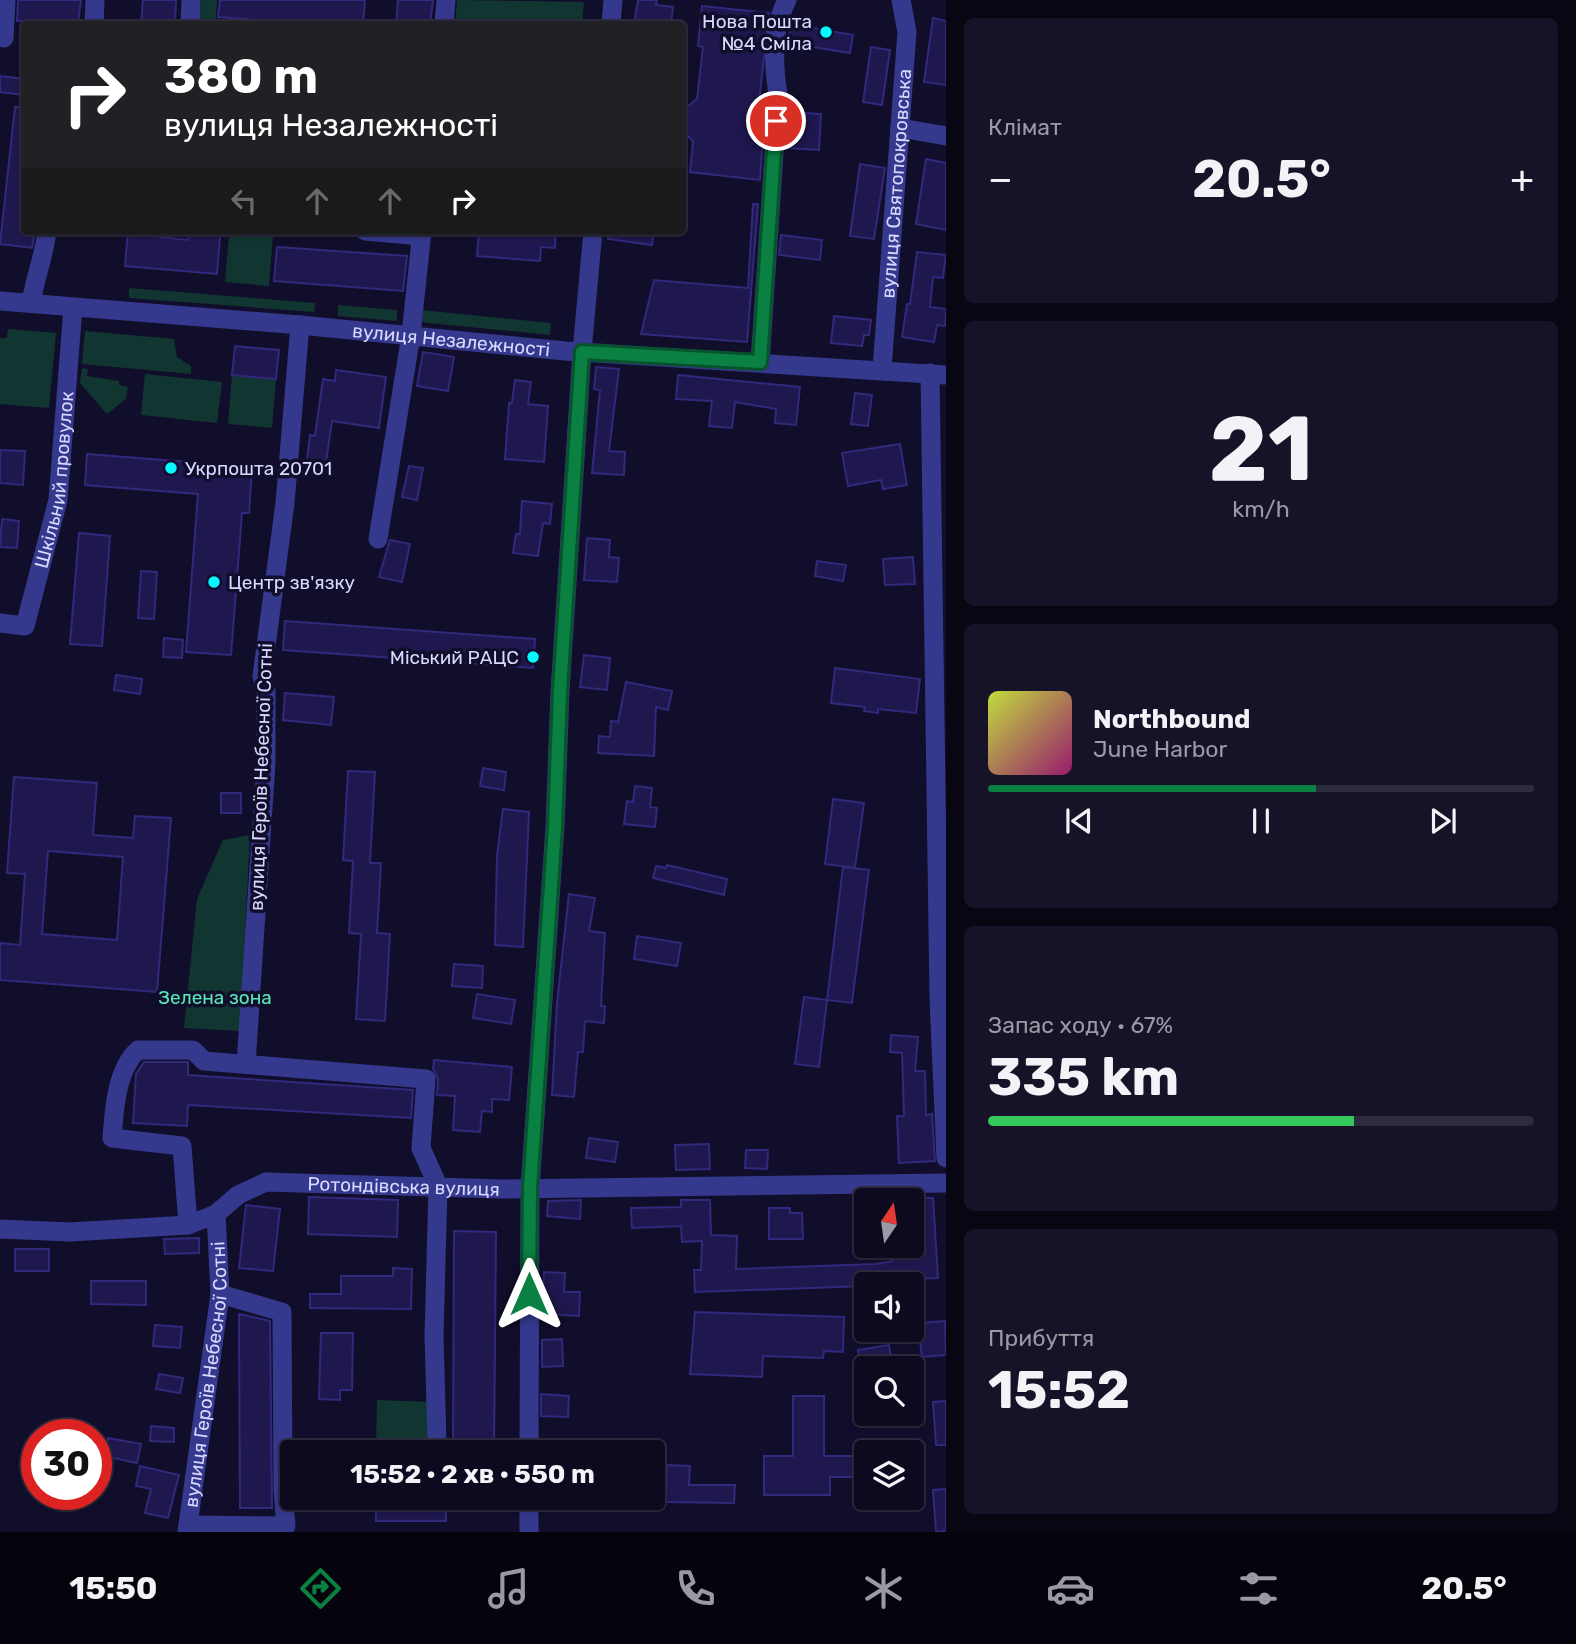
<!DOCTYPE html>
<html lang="uk">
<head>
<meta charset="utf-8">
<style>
  body { margin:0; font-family:Rubik,sans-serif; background:#161329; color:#f1f3f6; height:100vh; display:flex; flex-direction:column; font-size:26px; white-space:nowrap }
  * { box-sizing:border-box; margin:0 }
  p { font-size:23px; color:#9a9aa5 }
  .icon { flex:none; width:38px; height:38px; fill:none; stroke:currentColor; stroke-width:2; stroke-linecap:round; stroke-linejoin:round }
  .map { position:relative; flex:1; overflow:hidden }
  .side { display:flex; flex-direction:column; gap:18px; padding:18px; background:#070612; width:630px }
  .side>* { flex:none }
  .top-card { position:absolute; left:21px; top:21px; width:665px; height:214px; border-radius:7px; box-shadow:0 2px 5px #0004,0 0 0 2px #2d2b3e; background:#202124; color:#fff; overflow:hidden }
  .needle { width:46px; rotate:13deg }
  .buttons { position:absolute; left:854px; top:1188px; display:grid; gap:14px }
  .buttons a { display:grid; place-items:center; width:70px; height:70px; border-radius:7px; background:#0d0a20; box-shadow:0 2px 5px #0004,0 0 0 2px #2d2b3e; font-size:35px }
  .speed { position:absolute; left:21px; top:1419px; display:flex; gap:14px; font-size:35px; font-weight:700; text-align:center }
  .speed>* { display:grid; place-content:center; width:91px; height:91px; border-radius:50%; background:#0d0a20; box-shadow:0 2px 5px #0004,0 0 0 2px #2d2b3e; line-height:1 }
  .speed .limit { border:10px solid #d22; background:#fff; color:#111 }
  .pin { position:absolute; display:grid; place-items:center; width:60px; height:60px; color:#fff; margin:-30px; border:4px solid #fff; border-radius:50%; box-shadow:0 2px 7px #0007 }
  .me { position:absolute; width:77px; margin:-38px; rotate:0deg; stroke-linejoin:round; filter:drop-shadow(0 0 5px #0008) }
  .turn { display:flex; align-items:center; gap:24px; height:147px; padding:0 28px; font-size:32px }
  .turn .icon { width:91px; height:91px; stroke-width:2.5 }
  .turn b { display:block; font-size:49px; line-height:60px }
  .lanes { display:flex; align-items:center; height:66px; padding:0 28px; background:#0003; justify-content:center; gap:35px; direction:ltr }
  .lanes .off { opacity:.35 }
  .big { font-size:52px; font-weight:700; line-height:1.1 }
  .side .tile { flex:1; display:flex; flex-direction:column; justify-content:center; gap:10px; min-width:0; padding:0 24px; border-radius:10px; background:#161329 }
  .side .dial { align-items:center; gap:0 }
  .dial b { font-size:91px; line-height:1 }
  .song { display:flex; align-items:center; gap:21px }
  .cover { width:84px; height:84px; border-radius:10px; background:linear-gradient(135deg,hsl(70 70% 55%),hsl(320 70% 35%)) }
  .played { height:7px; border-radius:4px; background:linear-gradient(90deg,#0b8043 60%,#2d2b3e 60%) }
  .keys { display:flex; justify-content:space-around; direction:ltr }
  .heat { display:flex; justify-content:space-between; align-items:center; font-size:38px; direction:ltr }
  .charge { height:10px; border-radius:5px; background:linear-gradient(90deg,#34c759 67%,#2d2b3e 0) }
  .trip { position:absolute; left:280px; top:1440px; width:385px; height:70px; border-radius:7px; background:#0d0a20; box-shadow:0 2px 5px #0004,0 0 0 2px #2d2b3e; font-weight:700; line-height:70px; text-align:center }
  .dock { display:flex; height:112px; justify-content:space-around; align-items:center; background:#05040d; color:#9a9aa5 }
  .dock .icon { width:49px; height:49px }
  .dock .selected { color:#0b8043 }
  .dock b { font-size:32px; color:#f1f3f6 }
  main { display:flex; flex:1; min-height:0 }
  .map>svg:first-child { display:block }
</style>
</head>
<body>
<main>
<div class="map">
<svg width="946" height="1532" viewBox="0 0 946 1532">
  <rect width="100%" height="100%" fill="#110e2b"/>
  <g fill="#113631">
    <path d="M201,0H217L216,20L231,22V24H199Z"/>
    <path d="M457,0L584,2L582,24H455Z"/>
    <path d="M234,231L273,234L269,286L225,282L229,235Z"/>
    <path d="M129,288L315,303L314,312L129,298Z"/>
    <path d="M338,305L397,310V321L338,316Z"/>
    <path d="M421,310L551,323L550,335L419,322Z"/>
    <path d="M8,329L56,333L49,408L0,404V338H7Z"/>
    <path d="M85,331L174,339L177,357L191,366V374L82,364Z"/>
    <path d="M82,368L88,369L87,376L119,381V385L128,387L126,399L107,414L80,383Z"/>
    <path d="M145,374L222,382L217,423L141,415Z"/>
    <path d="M232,375L276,379L272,428L228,424Z"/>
    <path d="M250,835L240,1031L184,1028L197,899L223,840Z"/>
    <path d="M377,1400L431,1402L430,1452H376Z"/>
  </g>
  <g fill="#1f184e" stroke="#32287c" stroke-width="2" fill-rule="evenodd">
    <path d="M18,0H81L78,24L17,21Z"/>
    <path d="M143,0H176L175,24H141Z"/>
    <path d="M220,0H365L363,24H304L218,17Z"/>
    <path d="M398,0H433L430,24H396Z"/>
    <path d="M638,0H657L656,5L673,7L671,24H634Z"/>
    <path d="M702,6L769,13L759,102H765L760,180L690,172L693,141L682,130V111L697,99L703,47L698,46Z"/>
    <path d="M933,18L946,21V85L924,82Z"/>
    <path d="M791,24L853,35L850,53L788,43Z"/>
    <path d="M871,47L890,50L882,105L863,102Z"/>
    <path d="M0,76L24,79V95L0,92Z"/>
    <path d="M15,107H24V231H35L32,248L0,244Z"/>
    <path d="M789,112L821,114L819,150L787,148Z"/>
    <path d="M926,159L946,163V230L916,224Z"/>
    <path d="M860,164L885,168L874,239L850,236Z"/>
    <path d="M753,204H758L747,342L641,334L654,280L748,288Z"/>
    <path d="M128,231H160V237L188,240L189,233L220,236L217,274L125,266Z"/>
    <path d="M479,231H556L555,248L541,247L540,261L477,256Z"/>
    <path d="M609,231H654L652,245L608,239Z"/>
    <path d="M781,235L822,240L820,260L779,255Z"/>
    <path d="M277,247L407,256L403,291L274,281Z"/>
    <path d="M917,252L946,255L943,278L933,277L930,307L946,309L945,326L937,325L934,342L902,337L907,304H910Z"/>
    <path d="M834,316L871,320L869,335H864L862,346L831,343Z"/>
    <path d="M235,346L279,350L276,379L232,375Z"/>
    <path d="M423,352L454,357L448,391L417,386Z"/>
    <path d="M596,367L619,369L609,451L625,452L624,475L592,473L600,390L594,389Z"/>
    <path d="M336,370L386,377L379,428L332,421L326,462L307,460L310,435L315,436L323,379L335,381Z"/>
    <path d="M678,375L800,387L796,425L775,423L776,409L735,402L732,428L709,426L712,401L676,399Z"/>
    <path d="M515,380L531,382L528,404L548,406L544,462L505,459L509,403H512Z"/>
    <path d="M855,393L872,395L868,426L851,424Z"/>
    <path d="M900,444L907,485L883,489L881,480L848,486L842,453Z"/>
    <path d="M0,450L25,451L23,485L0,483Z"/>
    <path d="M87,454L252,467L249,513H242L231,655L186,652L198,494L85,485Z"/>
    <path d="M409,466L423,468L417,500L402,497Z"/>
    <path d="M522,501L552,504L550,524L543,523L538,556L513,553L516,534H520Z"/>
    <path d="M2,519L19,521L17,548L0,547Z"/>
    <path d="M79,533L110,536L102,646L70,644Z"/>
    <path d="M587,538L610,540L609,557L619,558L617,582L584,580Z"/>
    <path d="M390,540L410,544L402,582L379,577Z"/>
    <path d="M913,557L915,584L885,585L883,559Z"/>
    <path d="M817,561L846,565L843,581L815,576Z"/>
    <path d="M141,571L157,572L154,619L138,618Z"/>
    <path d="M285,621L535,639L533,668L283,650Z"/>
    <path d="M164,638L183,640L182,658L163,657Z"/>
    <path d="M584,655L610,658L607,690L580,687Z"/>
    <path d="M835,668L920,679L916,713L878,709V713L864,711L865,707L831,703Z"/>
    <path d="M116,675L142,679L140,694L114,690Z"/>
    <path d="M626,682L672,691L668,710L656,707L654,756L598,753L599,736L610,737L611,721L618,722Z"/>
    <path d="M285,693L334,697L331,725L283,720Z"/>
    <path d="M483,768L506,772L504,790L480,786Z"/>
    <path d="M348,771L375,772L370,863H381L377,933L390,934L385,1021L356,1019L361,934L349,933L353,861L343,860Z"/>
    <path d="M14,777L97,783L93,835L133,838L135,816L171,818L157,992L0,980V943L20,945L25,874L7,873ZM48,851L123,857L117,940L42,934Z"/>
    <path d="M635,786L652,788L650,807L657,808L655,827L624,824L627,801L633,802Z"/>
    <rect x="221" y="793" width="20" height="20"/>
    <path d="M833,799L864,803L855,868L825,864Z"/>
    <path d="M503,809L529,812L523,947L495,945L497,855Z"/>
    <path d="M667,865L727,879L724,895L653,878L656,866L666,868Z"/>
    <path d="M843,867L869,870L852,1003L827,1000Z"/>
    <path d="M569,894L595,898L589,931L605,933L601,1006H605L604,1023L585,1021L583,1052H578L574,1097L552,1095L557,1003Z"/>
    <path d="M637,936L681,943L677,966L634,959Z"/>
    <path d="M454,964L483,966L482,988L452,986Z"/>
    <path d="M477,994L515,1000L511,1024L473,1018Z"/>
    <path d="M804,997L827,1000L819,1067L795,1064Z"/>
    <path d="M891,1035L918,1037L915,1071H925L926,1115L932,1114L935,1161L899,1163L897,1116H904L902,1053L890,1052Z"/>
    <path d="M434,1060L512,1067L509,1100L492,1099V1112L482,1111L480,1132L453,1130L455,1096L437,1095L438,1079L433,1069Z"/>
    <path d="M144,1062H188V1075L413,1090L411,1118L188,1105L187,1126L133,1123L136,1074Z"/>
    <path d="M589,1138L618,1142L615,1162L586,1158Z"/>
    <path d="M709,1144L710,1169L676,1170L675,1145Z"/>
    <path d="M746,1150H768L767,1169L745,1168Z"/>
    <path d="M309,1197L398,1200L397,1237L308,1234Z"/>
    <path d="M912,1198H933L938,1278L874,1280V1284L866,1286L695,1292L694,1270H701L702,1241L682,1242L681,1226L632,1228L631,1208L681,1207V1200H710L711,1235L737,1236L736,1269L876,1264L893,1261L892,1246H912Z"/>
    <path d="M581,1200L580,1219L547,1216L548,1201Z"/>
    <rect x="853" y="1202" width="13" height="25"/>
    <path d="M246,1205L280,1209L273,1271L239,1268Z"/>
    <path d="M769,1208H790V1213H802L803,1239H769Z"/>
    <path d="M454,1231L496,1232L494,1452H453Z"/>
    <path d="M199,1238V1253L165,1254L164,1239Z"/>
    <rect x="15" y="1249" width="34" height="22"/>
    <path d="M393,1268L412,1269L411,1309L310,1308V1294H341V1276H393Z"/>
    <path d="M544,1272L565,1273L564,1292H580L579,1316L542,1314Z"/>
    <path d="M91,1281H146V1305L91,1304Z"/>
    <path d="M695,1312L844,1317L843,1352L824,1351L823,1358L763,1356L762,1377L690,1374Z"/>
    <path d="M239,1314L270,1321L272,1508H240Z"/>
    <path d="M945,1321L946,1355L922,1357L918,1323Z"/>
    <path d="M155,1325L182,1327L180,1348L153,1346Z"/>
    <path d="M321,1333H353L352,1390H340V1400L319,1399Z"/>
    <path d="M562,1339L563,1366L542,1367V1340Z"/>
    <path d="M889,1345L892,1365L861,1370L858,1350Z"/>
    <path d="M159,1374L183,1378L180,1393L156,1389Z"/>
    <path d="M541,1394L569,1396L568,1417L541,1416Z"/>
    <path d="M793,1396H824V1456H866V1477H830V1495H764V1456H793Z"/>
    <path d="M946,1401V1445H936L933,1402Z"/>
    <path d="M151,1426L174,1428V1442L150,1441Z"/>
    <path d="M108,1438L141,1444L137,1463L104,1456Z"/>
    <path d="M667,1465L690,1466L689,1485H735L734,1503L666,1502Z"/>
    <path d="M140,1466L179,1475L168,1518L145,1513L151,1489L136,1486Z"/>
    <path d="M946,1489V1531L936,1532L933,1490Z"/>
    <rect x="376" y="1498" width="70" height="23"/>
  </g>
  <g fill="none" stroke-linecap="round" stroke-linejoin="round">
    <g stroke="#35398e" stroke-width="19">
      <path d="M94,24L95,0"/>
      <path d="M190,24L191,0"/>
      <path d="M444,24L446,0"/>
      <path d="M611,24L613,0"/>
      <path d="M4,38L6,0"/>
      <path d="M900,128L946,136"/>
      <path d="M365,231L421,236"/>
      <path id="s1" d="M0,301L300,325L565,351L946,375"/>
      <path d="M31,303C35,277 44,257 47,231"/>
      <path d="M760,362L778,94C773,64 772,28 787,0"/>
      <path id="s2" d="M882,369L907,32L901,0"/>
      <path d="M930,373L939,998L946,1158"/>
      <path d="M378,539L411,335L422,231"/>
      <path id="s3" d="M0,623L25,626L58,500L73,307"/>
      <path d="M246,1064L266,762V692L262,676L285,503L300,325"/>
      <path d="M188,1225L182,1146L112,1138C114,1111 116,1070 138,1050H193L204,1061L426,1079L421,1148L438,1186L434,1336L437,1442"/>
      <path id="s4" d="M0,1229L70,1232L188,1225L216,1214L238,1195L266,1182L501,1189L946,1183"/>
      <path d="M529,1452L530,1188L555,827L560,691L582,351L593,231"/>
      <path d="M188,1525L286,1526L283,1489L282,1312L220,1294"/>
      <path id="s5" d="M187,1532L220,1294L216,1214"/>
      <path d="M529,1532V1498"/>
    </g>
  </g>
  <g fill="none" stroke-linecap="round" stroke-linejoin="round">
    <g stroke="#07532c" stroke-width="18">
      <path id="route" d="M529,1294L530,1188L555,827L560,691L582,352L760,362L776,121"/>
    </g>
    <use href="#route" stroke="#0b8043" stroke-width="12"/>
  </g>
  <g fill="#04faff" stroke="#110e2b" stroke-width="2.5">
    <circle cx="826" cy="32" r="7"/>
    <circle cx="171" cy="468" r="7"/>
    <circle cx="214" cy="582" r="7"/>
    <circle cx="533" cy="657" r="7"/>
  </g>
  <g text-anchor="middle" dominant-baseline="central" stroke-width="7" stroke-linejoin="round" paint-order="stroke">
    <g font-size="19" fill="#d9d8ff" stroke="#110e2b" text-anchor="end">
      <text x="812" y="21">Нова Пошта<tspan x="812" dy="22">№4 Сміла</tspan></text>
      <text x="185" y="468" text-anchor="start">Укрпошта 20701</text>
      <text x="228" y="582" text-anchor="start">Центр зв'язку</text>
      <text x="519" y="657">Міський РАЦС</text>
    </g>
    <g font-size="19" fill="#d9d8ff" stroke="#110e2b">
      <text stroke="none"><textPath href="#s2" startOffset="186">вулиця Святопокровська</textPath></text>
      <text stroke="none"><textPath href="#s1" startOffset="453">вулиця Незалежності</textPath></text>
      <text stroke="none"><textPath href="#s3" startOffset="175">Шкільний провулок</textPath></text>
      <text transform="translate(261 777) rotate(-88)">вулиця Героїв Небесної Сотні</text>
      <text stroke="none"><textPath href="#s4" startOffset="416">Ротондівська вулиця</textPath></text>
      <text stroke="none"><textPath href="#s5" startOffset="159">вулиця Героїв Небесної Сотні</textPath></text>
    </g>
    <g font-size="19" fill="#58ebba" stroke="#110e2b">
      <text x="215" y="997">Зелена зона</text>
    </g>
  </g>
</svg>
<div class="buttons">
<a><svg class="needle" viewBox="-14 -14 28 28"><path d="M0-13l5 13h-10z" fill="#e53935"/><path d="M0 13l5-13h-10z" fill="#9a9aa5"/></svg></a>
<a><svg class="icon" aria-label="sound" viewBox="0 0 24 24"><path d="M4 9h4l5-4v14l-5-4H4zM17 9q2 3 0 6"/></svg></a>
<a><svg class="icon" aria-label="search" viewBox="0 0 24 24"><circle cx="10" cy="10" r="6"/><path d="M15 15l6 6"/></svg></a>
<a><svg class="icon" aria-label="layers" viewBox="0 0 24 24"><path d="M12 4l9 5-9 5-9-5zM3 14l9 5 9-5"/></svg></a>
</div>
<div class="speed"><div class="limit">30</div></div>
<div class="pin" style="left:776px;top:121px;background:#d93025"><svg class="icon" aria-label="arrive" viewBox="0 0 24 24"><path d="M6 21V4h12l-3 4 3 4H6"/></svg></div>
<svg class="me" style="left:529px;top:1294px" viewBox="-20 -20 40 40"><path d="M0-17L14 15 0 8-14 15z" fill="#0b8043" stroke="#fff" stroke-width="4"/></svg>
<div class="trip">15:52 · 2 хв · 550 m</div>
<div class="top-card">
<div class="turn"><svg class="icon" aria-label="right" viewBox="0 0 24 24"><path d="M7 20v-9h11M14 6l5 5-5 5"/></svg><div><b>380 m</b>вулиця Незалежності</div></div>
<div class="lanes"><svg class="icon off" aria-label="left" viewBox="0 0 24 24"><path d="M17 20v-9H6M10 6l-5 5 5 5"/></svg><svg class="icon off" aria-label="ahead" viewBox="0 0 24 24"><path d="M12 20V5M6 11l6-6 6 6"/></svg><svg class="icon off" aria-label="ahead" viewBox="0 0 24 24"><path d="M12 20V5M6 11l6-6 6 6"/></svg><svg class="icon" aria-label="right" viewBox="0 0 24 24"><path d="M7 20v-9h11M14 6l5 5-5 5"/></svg></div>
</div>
</div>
<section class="side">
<div class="tile"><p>Клімат</p>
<div class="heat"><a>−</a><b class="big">20.5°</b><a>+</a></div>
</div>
<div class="tile dial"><b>21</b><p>km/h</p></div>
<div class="tile">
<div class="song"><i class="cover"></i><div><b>Northbound</b><p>June Harbor</p></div></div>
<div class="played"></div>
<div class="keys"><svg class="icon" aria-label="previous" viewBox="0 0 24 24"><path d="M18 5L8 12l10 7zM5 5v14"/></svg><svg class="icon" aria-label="pause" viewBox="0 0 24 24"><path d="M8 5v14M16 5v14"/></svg><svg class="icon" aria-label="next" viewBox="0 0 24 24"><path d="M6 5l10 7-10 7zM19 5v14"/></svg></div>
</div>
<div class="tile"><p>Запас ходу · 67%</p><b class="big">335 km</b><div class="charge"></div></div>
<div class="tile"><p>Прибуття</p><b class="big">15:52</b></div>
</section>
</main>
<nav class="dock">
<b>15:50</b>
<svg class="icon selected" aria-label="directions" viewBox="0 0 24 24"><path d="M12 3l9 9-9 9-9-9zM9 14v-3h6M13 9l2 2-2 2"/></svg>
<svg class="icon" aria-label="music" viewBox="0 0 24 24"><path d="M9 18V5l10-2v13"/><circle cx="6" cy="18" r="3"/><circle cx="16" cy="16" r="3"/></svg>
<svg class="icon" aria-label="phone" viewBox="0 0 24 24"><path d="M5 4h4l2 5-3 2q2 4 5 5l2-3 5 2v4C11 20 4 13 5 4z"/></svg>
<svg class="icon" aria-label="climate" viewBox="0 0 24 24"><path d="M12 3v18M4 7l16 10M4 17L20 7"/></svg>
<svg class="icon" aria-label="car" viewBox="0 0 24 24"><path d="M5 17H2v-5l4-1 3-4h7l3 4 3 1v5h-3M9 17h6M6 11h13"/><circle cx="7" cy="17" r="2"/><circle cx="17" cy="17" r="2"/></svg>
<svg class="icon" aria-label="filters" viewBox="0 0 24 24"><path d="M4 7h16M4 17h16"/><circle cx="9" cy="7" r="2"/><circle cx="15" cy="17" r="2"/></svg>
<b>20.5°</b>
</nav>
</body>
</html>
